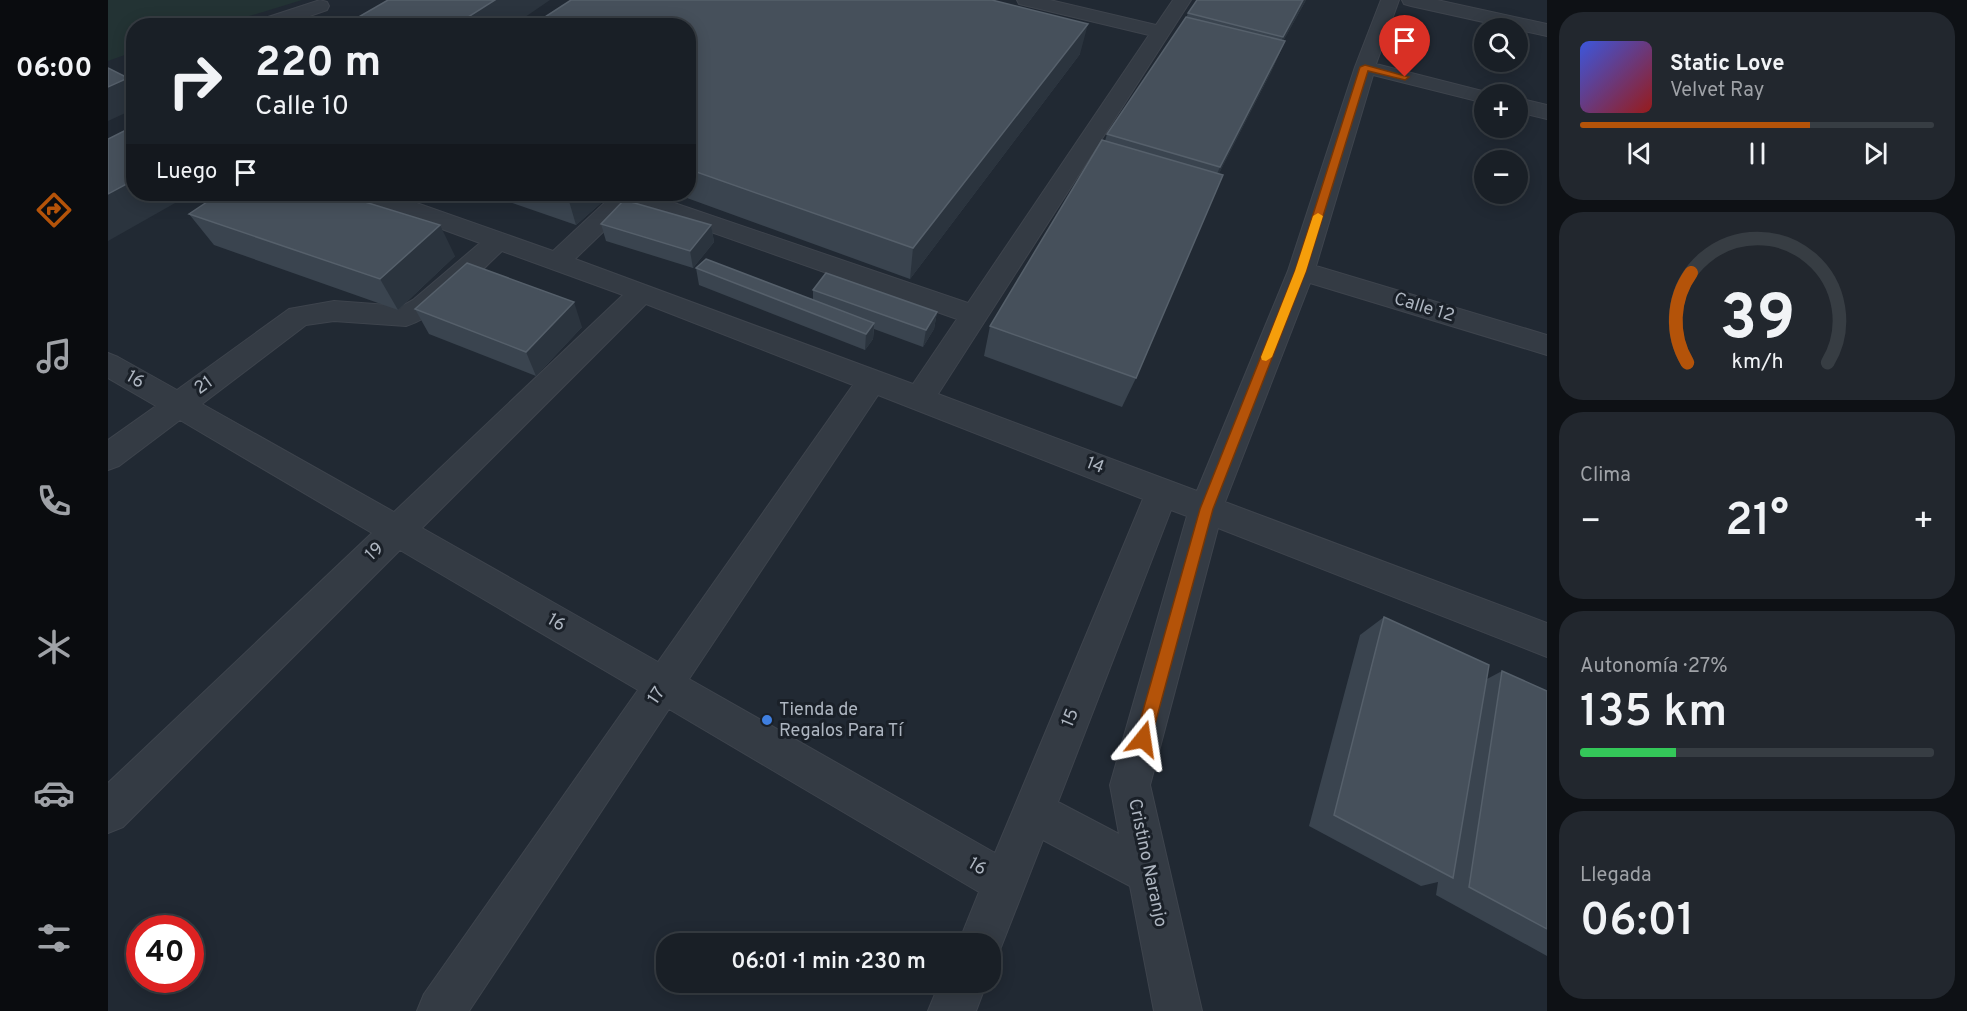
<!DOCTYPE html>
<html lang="es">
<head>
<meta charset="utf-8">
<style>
  body { margin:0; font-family:Overpass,sans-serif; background:#22272e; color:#f1f3f6; height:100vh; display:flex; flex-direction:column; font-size:22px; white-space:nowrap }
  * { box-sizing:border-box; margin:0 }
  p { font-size:20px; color:#9fa2a7 }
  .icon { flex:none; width:33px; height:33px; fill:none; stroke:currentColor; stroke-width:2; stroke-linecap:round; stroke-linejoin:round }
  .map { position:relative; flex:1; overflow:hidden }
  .panel { display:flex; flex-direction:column; gap:12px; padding:12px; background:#0e1115; width:420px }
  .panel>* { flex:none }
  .hud { position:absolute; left:18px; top:18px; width:570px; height:183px; border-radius:24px; box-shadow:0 3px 15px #0003,0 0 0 2px #373d43; background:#191f26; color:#f1f3f6; overflow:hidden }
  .fabs { position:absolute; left:1366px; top:18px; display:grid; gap:12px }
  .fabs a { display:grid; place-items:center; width:54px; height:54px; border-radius:50%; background:#191f26; box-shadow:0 3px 15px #0003,0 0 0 2px #373d43; font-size:30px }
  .speed { position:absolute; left:18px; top:915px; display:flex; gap:12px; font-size:30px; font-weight:700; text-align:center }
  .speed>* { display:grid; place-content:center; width:78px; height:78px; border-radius:50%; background:#191f26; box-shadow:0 3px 15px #0003,0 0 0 2px #373d43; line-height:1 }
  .speed .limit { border:9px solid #d22; background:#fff; color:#111 }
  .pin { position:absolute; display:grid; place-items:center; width:51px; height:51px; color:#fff; margin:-62px -26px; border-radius:50% 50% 50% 0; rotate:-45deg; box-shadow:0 0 6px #0007 }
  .pin .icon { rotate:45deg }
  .me { position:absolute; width:66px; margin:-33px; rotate:15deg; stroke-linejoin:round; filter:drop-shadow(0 0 4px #0008) }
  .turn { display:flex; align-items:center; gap:21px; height:126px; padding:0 30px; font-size:27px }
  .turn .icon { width:78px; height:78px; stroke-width:2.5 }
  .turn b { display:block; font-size:42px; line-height:51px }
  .then { display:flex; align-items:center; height:57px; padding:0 30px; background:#0003; gap:12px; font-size:22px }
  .big { font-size:45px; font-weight:600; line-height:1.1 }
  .panel .card { flex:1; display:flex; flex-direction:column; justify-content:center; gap:9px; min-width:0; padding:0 21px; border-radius:24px; background:#22272e }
  .panel .dial { align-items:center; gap:0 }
  .dial svg { height:156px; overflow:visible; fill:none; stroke:#373d43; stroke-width:7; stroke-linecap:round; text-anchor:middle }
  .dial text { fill:#f1f3f6; stroke:none }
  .song { display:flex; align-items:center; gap:18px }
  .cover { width:72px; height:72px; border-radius:9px; background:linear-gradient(135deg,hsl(230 70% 55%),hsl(0 70% 35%)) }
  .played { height:6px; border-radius:3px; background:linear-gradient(90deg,#b45309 65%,#373d43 65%) }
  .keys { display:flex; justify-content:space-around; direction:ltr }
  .heat { display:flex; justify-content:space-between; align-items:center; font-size:33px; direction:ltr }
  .charge { height:9px; border-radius:4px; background:linear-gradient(90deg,#34c759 27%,#373d43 0) }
  .trip { position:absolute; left:548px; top:933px; width:345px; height:60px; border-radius:24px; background:#191f26; box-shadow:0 3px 15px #0003,0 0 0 2px #373d43; font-weight:600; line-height:60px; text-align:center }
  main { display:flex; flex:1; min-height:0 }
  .tab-bar { display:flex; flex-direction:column; width:108px; justify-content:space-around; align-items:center; background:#0a0c0f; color:#9fa2a7 }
  .tab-bar .icon { width:42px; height:42px }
  .tab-bar .selected { color:#b45309 }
  .tab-bar b { font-size:27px; color:#f1f3f6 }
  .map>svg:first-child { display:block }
</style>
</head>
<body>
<main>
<nav class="tab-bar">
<b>06:00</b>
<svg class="icon selected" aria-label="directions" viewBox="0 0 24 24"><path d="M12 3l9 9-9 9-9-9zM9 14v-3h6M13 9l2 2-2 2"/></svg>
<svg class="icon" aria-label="music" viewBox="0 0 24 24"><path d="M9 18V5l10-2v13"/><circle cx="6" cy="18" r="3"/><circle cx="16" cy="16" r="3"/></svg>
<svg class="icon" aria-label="phone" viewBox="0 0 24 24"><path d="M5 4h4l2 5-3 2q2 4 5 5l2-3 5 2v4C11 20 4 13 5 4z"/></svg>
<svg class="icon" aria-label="climate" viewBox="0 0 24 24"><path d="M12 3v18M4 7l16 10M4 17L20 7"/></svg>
<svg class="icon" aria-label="car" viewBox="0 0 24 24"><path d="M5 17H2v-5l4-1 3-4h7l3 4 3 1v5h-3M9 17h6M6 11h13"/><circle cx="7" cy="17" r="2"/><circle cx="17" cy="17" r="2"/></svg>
<svg class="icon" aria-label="filters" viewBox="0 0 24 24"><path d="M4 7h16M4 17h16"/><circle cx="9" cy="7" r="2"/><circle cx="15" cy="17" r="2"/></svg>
</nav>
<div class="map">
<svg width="1439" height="1011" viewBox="0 0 1439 1011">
  <rect width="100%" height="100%" fill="#212933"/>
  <path fill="#233334" d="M0,0H194L112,25L26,26L25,52L0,61Z"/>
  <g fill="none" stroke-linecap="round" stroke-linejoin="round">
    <g stroke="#3e444d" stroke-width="2">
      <g id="minor">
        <path d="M212,0L219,2L221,6L219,10L173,26H143L145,22Z"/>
        <path d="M909,0H942L1048,25L1065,0H1083L830,394L1089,491L1180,271L1247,67L1273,0H1291L1268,64L1386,94H1377V103L1265,75L1208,266L1439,335V355L1202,283L1117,502L1439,623V657L1110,528L1042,785L1094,1011H1046L1022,886L935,840L888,960L882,963V944H850L871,892L561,709L361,1011H309L316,994L530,690L292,550L15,827L0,833V783L264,533L72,420L11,466L0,470V440L48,406L0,378V353L10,357L69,390L181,309L226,301L294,306L305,300L372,243L252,199L249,194H283L445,251L506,194H540L860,303L1041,35L911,4ZM524,204L849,319L805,384L467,259ZM394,251L515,295L286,512L94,404L198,325L226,321L298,326C333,315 367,276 394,251ZM538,304L745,385L550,662L314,528ZM770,395L1035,499L887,853L581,679ZM1063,510L1079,516L1002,785L1011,834L950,802Z"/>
        <path d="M1294,0H1329L1439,24V36L1303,6L1296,4Z"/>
        <path d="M1410,98L1439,105V119L1410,112Z"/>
        <path d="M832,982H879L868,1011H820Z"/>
      </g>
    </g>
    <use href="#minor" fill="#343b44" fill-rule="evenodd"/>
  </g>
  <g fill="#3a444f">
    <path d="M1089,0H1198L1175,41H1177L1163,72L1111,173L1028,378L1014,407L876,356L882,326L997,141L999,134L1078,18L1080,13Z"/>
    <path d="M580,26L972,54L802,279L568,194H580Z"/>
    <path d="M378,194H490L493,203L468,225Z"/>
    <path d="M81,214L347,256L290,310L106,245Z"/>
    <path d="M493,224L603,225L606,242L585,268L498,241Z"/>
    <path d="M588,268L705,299V290L829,312L826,329L815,347L766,329L765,339L757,350L591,285Z"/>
    <path d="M307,309L474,327L428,376L321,334Z"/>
    <path d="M1276,617L1379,679L1394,671L1439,691V956L1328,895L1330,882L1313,886L1201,826L1252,635Z"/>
  </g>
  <g fill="#2b343e">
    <path d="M387,0H442L404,26H346Z"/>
    <path d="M1195,0H1198L1161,67L1175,37Z"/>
    <path d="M980,24L972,54L802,279L805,248Z"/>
    <path d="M1177,41L1163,72L1098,199L1112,167Z"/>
    <path d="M20,78L26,87V109L0,121V87Z"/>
    <path d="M26,180V194H83L0,241V194Z"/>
    <path d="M469,194H490L493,203L468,225L461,201Z"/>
    <path d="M332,225L347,256L290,310L272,279Z"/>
    <path d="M603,225L606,242L585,268L582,251Z"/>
    <path d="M466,302L474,327L428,376L418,352Z"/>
    <path d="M829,312L826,329L815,347L818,330Z"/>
    <path d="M766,323L765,339L757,350L758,334Z"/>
  </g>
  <g fill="#46505b" stroke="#56606b" stroke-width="1.5">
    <path d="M280,0H387L346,26H235Z"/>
    <path d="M463,0H884L980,24L805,248L580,169V26H423Z"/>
    <path d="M1089,0H1195L1175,37L1080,13Z"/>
    <path d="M1078,17L1177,41L1112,167L999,134Z"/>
    <path d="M0,68L20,78L0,87Z"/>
    <path d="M26,126V180L0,194V139Z"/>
    <path d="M994,140L1115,175L1028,378L882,326Z"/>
    <path d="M111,194H231L332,225L272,279L81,214Z"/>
    <path d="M440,194H469L461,201Z"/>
    <path d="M516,200L603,225L582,251L493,224Z"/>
    <path d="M598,259L766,323L758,334L588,268Z"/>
    <path d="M359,263L466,302L418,352L307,309Z"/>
    <path d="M718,273L829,312L818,330L705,290Z"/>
    <path d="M1276,617L1381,665L1345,878L1226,815Z"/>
    <path d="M1394,671L1439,691V929L1361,887Z"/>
  </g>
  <path fill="#b45309" stroke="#753606" stroke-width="1.5" d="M1257,65L1301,77L1297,80L1260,71L1198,271L1105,509L1043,739L1040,745L1035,747L1029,745L1027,739L1092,509L1187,271L1252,67Z"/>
  <path fill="#f59e0b" d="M1210,213L1215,216L1198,271L1164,357L1158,361L1154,360L1153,357L1187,271L1205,216Z"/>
  <circle fill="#3f7fe0" stroke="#1a2028" stroke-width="2" cx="659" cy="720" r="6"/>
  <g text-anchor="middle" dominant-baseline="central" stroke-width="6" stroke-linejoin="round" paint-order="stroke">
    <g font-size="18" fill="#aeb6c1" stroke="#1a2028">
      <text transform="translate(1316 308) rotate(17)">Calle 12</text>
      <text transform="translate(27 380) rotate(30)">16</text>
      <text transform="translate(96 386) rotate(-36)">21</text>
      <text transform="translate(987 466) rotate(21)">14</text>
      <text transform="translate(267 552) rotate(-44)">19</text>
      <text transform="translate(448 623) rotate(30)">16</text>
      <text transform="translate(549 696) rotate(-56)">17</text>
      <text transform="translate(963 718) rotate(-68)">15</text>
      <text transform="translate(1039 863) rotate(78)">Cristino Naranjo</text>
      <text transform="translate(869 867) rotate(30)">16</text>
    </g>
    <g font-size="18" fill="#aeb6c1" stroke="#1a2028" text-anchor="start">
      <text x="671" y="710">Tienda de<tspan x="671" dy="21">Regalos Para Tí</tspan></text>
    </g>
  </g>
</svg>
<div class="fabs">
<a><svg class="icon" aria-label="search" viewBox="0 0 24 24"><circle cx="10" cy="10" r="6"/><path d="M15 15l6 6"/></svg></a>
<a>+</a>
<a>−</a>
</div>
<div class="speed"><div class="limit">40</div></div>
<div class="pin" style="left:1297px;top:77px;background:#d93025"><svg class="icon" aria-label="arrive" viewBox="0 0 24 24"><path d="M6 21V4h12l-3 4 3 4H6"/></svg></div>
<svg class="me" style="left:1035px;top:739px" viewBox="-20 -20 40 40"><path d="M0-17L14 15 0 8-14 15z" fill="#b45309" stroke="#fff" stroke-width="4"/></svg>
<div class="trip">06:01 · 1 min · 230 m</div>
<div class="hud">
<div class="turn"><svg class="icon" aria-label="right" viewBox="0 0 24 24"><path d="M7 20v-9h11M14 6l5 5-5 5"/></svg><div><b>220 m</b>Calle 10</div></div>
<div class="then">Luego<svg class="icon" aria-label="arrive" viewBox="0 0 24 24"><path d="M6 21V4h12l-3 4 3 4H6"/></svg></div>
</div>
</div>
<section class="panel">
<div class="card">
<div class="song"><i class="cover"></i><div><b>Static Love</b><p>Velvet Ray</p></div></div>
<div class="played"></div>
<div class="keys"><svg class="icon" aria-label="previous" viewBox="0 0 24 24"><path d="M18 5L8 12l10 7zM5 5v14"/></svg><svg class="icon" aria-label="pause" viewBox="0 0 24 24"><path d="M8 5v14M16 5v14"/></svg><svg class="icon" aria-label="next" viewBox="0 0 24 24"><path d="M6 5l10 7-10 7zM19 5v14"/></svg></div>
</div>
<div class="card dial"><svg viewBox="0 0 100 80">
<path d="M14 69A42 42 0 1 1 86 69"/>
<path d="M14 69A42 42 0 0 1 16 23" stroke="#b45309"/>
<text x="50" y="56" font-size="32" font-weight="700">39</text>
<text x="50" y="72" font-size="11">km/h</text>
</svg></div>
<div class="card"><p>Clima</p>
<div class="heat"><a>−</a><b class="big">21°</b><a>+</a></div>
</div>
<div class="card"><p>Autonomía · 27%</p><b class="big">135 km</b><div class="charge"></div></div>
<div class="card"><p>Llegada</p><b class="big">06:01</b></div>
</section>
</main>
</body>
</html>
